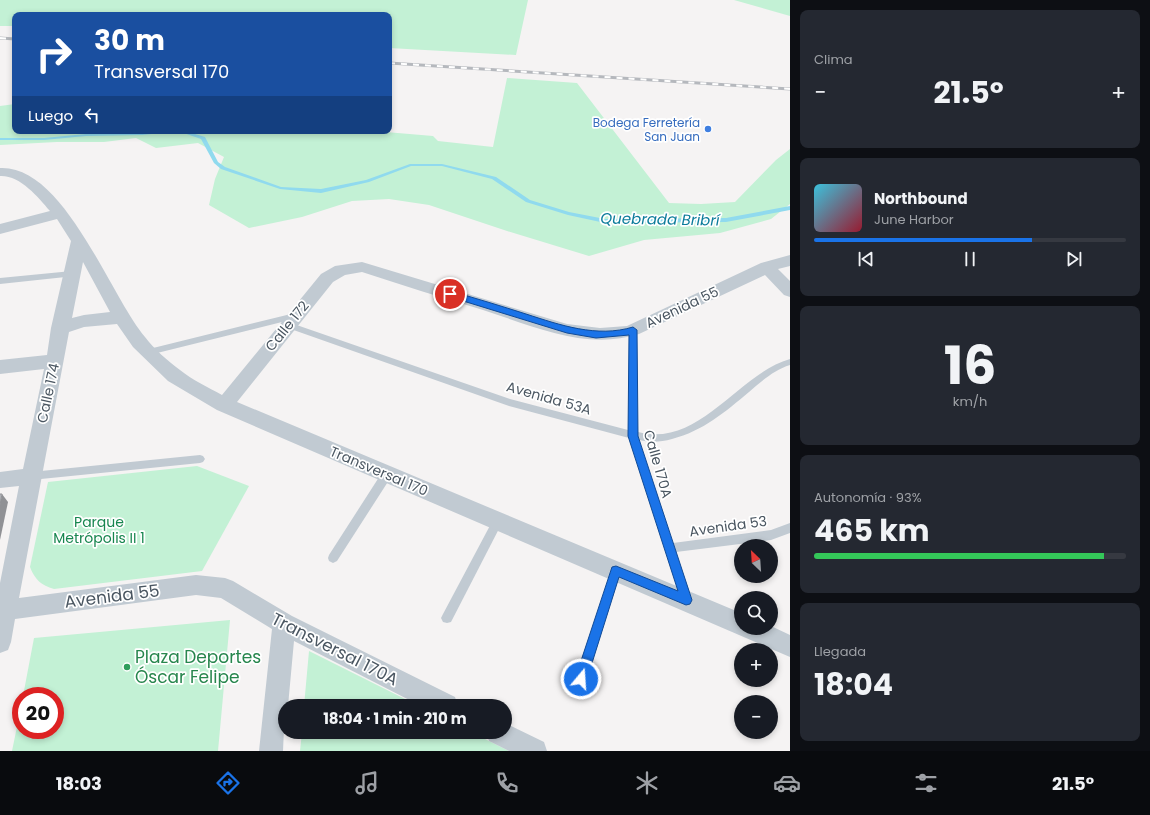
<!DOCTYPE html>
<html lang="es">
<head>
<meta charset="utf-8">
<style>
  body { margin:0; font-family:Poppins,sans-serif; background:#242831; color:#f1f3f6; height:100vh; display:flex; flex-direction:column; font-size:15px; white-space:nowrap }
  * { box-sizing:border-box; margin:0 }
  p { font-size:13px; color:#9ea1a6 }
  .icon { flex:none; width:22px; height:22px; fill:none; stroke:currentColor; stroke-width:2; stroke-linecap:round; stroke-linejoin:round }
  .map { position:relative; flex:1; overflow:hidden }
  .side { display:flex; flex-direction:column; gap:10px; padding:10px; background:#0d0f14; width:360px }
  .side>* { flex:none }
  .banner { position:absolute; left:12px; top:12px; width:380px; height:122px; border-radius:8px; box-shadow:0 2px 6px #0003; background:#1a4fa0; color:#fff; overflow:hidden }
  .needle { width:26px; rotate:335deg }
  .buttons { position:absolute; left:734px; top:539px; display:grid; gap:8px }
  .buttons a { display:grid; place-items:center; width:44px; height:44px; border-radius:50%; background:#171b24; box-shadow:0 2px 6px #0003; font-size:20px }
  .speed { position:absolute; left:12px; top:687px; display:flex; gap:8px; font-size:20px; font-weight:700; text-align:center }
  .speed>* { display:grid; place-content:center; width:52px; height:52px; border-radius:50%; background:#171b24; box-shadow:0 2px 6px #0003; line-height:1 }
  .speed .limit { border:6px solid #d22; background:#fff; color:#111 }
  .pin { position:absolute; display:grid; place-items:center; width:34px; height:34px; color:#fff; margin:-17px; border:2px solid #fff; border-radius:50%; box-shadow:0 1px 4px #0007 }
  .me { position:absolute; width:44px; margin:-22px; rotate:18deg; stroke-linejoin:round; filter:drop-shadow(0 0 3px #0008) }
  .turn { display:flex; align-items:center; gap:14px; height:84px; padding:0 16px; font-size:18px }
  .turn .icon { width:52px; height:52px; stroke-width:2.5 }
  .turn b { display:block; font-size:28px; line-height:34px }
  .then { display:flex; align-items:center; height:38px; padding:0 16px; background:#0003; gap:8px; font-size:15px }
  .big { font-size:30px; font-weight:700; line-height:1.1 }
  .side .tile { flex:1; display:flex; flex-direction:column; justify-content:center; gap:6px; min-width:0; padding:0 14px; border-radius:8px; background:#242831 }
  .side .dial { align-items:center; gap:0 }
  .dial b { font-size:52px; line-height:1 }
  .song { display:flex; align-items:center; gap:12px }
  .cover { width:48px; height:48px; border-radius:6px; background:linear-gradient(135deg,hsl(190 70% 55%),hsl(350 70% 35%)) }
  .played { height:4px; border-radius:2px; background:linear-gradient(90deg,#1a73e8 70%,#363941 70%) }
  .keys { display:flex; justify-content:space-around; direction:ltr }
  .heat { display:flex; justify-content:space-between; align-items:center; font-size:22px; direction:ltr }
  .charge { height:6px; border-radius:3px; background:linear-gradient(90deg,#34c759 93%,#363941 0) }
  .trip { position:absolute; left:278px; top:699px; width:234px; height:40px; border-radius:20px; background:#171b24; box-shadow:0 2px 6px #0003; font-weight:700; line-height:40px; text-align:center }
  .tab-bar { display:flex; height:64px; justify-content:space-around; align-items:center; background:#090b0e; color:#9ea1a6 }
  .tab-bar .icon { width:28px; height:28px }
  .tab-bar .selected { color:#1a73e8 }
  .tab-bar b { font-size:18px; color:#f1f3f6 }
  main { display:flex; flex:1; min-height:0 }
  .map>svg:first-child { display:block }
</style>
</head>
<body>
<main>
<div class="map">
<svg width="790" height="751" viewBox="0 0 790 751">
  <rect width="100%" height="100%" fill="#f5f3f3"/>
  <g fill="#c3f1d5">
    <path d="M0,0H528L516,55L389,48V15H15V26H0Z"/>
    <path d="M734,0H790V16Z"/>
    <path d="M507,78L577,83L669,203L701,204L735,202L776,160L790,149V204L771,219L720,233L644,240L589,256L507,231L429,205L389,199L352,201L302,217L249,228L209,205L215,179L224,157L198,143L156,148L136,138L104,142H57L0,145V106L15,104V131H374L433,136L438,141L493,147Z"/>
    <path d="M197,466L249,486L202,571L54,589C41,585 35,580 30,567L48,482Z"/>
    <path d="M230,620L218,751H12L21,707V730H55V696H23L34,638Z"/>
    <path d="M309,651L419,706H304Z"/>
    <path d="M302,732H471L509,751H300Z"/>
  </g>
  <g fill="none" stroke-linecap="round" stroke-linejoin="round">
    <g fill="#90daee" fill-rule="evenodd">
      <path d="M158,131H173L171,132L142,135L86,136L44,140H0V138H44L86,134L142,133Z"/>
      <path d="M178,131H185L205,137L218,162L225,167L281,187L321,189L366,180L410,164H442L496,177L530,200L569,212L605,219L726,218L790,206V210L726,222L605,223L568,215L526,202L492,179L442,166H411L369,182L321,193L280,189L221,169L214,163L201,139Z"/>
    </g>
    <g fill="#c1cad2" fill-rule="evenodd">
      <path d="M72,271L76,274L75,276L0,284V278Z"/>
      <path d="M295,313L298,314L299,316L298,318L149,355L145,352L149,349Z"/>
      <path d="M288,322L510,399L628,430L629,330L633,327L636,328L637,330L638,432C700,448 737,374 790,359V365C774,370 762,381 749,392C725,412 703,431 672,439C661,442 651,443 639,440L673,543L771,530L790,523V533L771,540L676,552L692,599L690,603L686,604L682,603L629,438L509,406L285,327L284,325Z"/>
      <path d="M200,455L203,456L205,459L203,462L200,463L31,480L27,479L26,476L27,473L31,472Z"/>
      <path d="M387,470L391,471L392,474L391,477L337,561L333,563L329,561L328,558L329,555L383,471Z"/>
      <path d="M498,516L502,518L503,521L451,622L447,623L443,622L441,618L443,614L494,518Z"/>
      <path d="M616,566L620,567L621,571L587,679L585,683L581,685L577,683L575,679L611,571L612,567Z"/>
    </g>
    <g fill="#c1cad2" fill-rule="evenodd">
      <path d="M0,168C64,165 109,294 145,337C154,349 168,361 180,370C192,380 208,387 222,395L321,274L335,266L362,262L567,324L600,328L627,326L761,263L790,255V266L778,269L790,281V297L784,295L765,275L639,334C586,351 533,326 483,310C443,298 402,285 362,272L345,275L333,282L237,402L741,613V628H771V626L790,635V657L217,410L168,381L133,347L117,324L84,327L69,332L19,598L196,575L225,578L233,581L292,616L455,697L458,706H421L294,641L288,706H285L283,751H259L272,629L221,598L196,595L15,619L11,642L8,650L0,653V583L19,486L0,488V472L23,469L44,369L0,374V360L47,355L51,328L71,241L57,219L0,234V224L50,211C38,197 20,175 0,176ZM83,262L110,312L84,315L72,318Z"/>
      <path d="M505,723L544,742L547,751H509L489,741L486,732H505Z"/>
    </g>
    <g stroke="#b5b8bd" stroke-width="3">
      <g id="rail">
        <path d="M0,38L15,39"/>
        <path d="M389,63L790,89"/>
      </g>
    </g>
    <use href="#rail" stroke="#fff" stroke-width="2" stroke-dasharray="6" stroke-linecap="butt"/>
  </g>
  <path fill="#909195" d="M2,494L8,502L0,540V505Z"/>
  <path fill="#cdcfd5" stroke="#909195" d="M0,494H2L0,505Z"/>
  <path fill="#1a73e8" stroke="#114b97" d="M450,291C475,298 501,306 526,314C560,325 597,338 633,327L637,330L638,436L692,600L690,604L686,605L619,577L587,679L585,683L581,685L577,683L575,679L612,567L616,566L678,591L628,436L629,335L596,338L567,333L447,296L446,294Z"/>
  <circle fill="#3f7fe0" stroke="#fff" stroke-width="1.5" cx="708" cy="129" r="4"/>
  <circle fill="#2e9e5b" stroke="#fff" stroke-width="1.5" cx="127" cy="667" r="4"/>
  <g text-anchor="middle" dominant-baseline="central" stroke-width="3.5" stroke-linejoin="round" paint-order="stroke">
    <g font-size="12" fill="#366cbe" stroke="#fff" text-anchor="end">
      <text x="700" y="122">Bodega Ferretería<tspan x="700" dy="14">San Juan</tspan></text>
    </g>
    <g font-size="14" fill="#4a5661" stroke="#fff">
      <text transform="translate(682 307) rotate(-25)">Avenida 55</text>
      <text transform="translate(287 326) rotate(-51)">Calle 172</text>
      <text transform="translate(48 393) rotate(-78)">Calle 174</text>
      <text transform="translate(549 398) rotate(16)">Avenida 53A</text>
      <text transform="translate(658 464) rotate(74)">Calle 170A</text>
      <text transform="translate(379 471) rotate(23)">Transversal 170</text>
      <text transform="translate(728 526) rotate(-8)">Avenida 53</text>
    </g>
    <g font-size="14" fill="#17864f" stroke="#fff">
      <text x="99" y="522">Parque<tspan x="99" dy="16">Metrópolis II 1</tspan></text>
    </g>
    <g font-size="15" font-style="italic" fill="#0c7c9b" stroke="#fff">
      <text transform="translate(660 219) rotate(1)">Quebrada Bribrí</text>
    </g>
    <g font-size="17" fill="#4a5661" stroke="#fff">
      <text transform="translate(112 596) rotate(-7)">Avenida 55</text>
      <text transform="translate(335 649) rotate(27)">Transversal 170A</text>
    </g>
    <g font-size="17" fill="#27864d" stroke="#fff" text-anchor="start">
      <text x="135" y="657">Plaza Deportes<tspan x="135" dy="20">Óscar Felipe</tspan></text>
    </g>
  </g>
</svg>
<div class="buttons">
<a><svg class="needle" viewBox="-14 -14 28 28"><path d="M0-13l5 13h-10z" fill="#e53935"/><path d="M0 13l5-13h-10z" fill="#9ea1a6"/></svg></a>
<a><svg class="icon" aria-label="search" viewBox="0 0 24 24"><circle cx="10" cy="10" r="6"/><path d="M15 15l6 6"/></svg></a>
<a>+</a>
<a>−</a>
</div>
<div class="speed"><div class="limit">20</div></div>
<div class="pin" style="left:450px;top:294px;background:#d93025"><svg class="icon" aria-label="arrive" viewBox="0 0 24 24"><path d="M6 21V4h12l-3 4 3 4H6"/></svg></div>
<svg class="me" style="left:581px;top:679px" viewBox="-20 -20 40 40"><circle r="17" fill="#1a73e8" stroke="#fff" stroke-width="3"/><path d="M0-11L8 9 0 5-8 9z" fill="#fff"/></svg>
<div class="trip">18:04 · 1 min · 210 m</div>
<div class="banner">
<div class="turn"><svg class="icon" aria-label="right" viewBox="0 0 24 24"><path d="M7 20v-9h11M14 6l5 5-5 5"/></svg><div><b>30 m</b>Transversal 170</div></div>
<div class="then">Luego<svg class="icon" aria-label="left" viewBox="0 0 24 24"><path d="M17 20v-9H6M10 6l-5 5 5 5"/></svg></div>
</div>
</div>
<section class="side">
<div class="tile"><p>Clima</p>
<div class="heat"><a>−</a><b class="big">21.5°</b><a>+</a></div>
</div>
<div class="tile">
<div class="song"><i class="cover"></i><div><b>Northbound</b><p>June Harbor</p></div></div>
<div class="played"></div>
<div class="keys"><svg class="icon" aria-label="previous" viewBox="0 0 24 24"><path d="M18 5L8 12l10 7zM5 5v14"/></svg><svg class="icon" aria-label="pause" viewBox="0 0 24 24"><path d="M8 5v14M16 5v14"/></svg><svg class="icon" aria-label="next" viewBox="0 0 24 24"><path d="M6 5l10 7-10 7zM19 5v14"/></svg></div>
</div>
<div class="tile dial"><b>16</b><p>km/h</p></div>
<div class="tile"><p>Autonomía · 93%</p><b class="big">465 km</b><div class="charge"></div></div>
<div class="tile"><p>Llegada</p><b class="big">18:04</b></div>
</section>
</main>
<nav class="tab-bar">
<b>18:03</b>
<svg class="icon selected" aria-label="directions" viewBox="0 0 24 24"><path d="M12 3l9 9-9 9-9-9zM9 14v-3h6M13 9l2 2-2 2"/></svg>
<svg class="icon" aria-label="music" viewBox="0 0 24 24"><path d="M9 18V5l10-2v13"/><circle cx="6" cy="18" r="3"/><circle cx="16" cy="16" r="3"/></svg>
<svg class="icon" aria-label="phone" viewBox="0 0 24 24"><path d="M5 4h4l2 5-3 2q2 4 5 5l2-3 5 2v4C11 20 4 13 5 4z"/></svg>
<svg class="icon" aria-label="climate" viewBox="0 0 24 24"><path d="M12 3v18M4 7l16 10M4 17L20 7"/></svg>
<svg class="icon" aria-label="car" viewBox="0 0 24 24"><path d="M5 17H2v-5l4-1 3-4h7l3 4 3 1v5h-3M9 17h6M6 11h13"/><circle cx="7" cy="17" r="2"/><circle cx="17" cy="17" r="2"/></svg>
<svg class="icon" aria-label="filters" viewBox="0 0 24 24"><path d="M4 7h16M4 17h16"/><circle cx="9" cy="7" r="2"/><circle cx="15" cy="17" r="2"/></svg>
<b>21.5°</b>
</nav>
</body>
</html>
